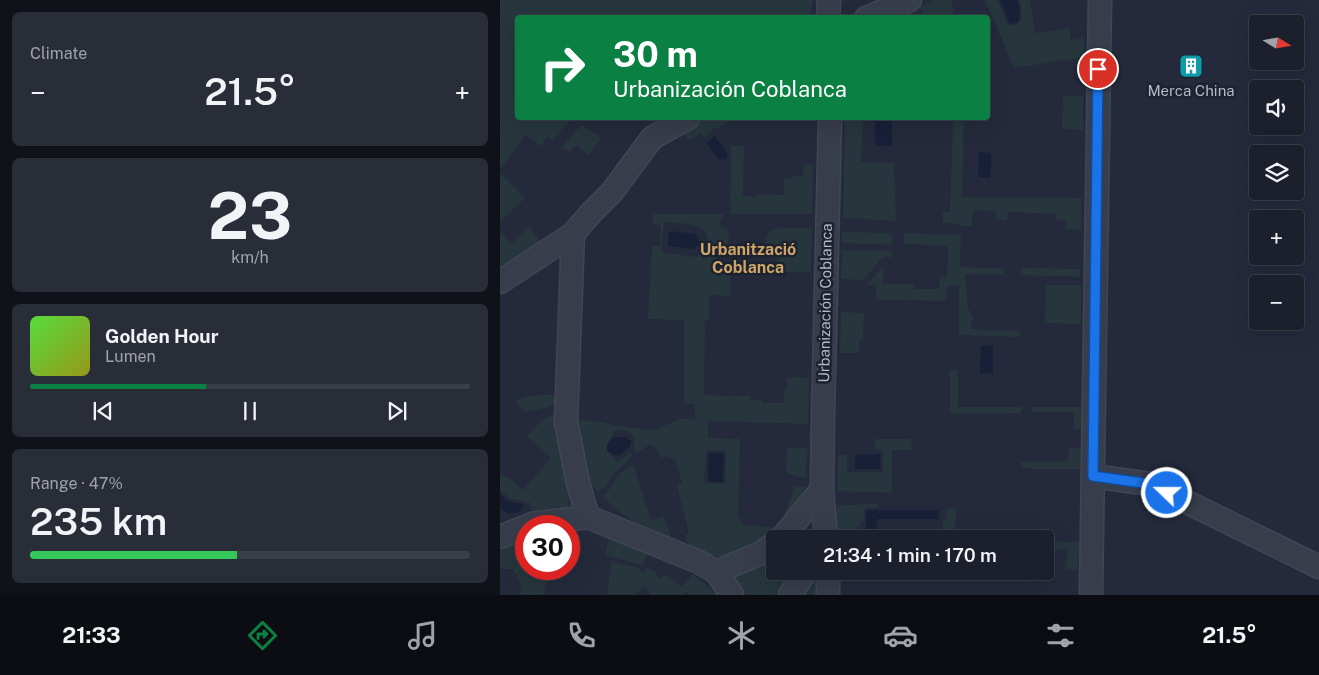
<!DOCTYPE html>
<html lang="en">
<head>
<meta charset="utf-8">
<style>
  body { margin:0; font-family:"Public Sans",sans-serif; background:#282d38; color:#f1f3f6; height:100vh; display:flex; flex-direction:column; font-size:19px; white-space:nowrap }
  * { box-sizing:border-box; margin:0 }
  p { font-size:16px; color:#a0a3a9 }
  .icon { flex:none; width:28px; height:28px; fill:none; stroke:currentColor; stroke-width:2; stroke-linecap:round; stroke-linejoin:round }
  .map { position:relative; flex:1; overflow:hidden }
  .sheet { display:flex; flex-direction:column; gap:12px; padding:12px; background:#0f1218; width:500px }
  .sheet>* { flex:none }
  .banner { position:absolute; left:15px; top:15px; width:475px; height:105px; border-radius:5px; box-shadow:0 5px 20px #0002,0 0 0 1px #393e48; background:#0b8043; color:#fff; overflow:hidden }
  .needle { width:32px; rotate:101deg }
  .fabs { position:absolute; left:749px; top:15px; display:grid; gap:10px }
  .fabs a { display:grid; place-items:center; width:55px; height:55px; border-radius:5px; background:#1b202c; box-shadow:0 5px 20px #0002,0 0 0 1px #393e48; font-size:25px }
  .speed { position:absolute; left:15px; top:515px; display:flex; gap:10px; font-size:25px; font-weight:700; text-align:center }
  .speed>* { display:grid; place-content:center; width:65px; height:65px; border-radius:50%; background:#1b202c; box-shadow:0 5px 20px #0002,0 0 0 1px #393e48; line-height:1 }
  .speed .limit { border:8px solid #d22; background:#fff; color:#111 }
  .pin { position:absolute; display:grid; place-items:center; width:42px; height:42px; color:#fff; margin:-21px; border:2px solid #fff; border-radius:50%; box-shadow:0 1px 5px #0007 }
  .me { position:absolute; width:55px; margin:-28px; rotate:292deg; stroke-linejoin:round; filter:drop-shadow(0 0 4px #0008) }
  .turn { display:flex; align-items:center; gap:18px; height:105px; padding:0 15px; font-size:22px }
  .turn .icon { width:65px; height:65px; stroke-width:2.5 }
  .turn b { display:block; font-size:35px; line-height:42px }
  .big { font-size:38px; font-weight:600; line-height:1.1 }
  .sheet .tile { flex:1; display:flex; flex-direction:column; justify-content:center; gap:8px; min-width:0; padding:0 18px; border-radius:8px; background:#282d38 }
  .sheet .dial { align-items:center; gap:0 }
  .dial b { font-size:65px; line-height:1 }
  .song { display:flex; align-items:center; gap:15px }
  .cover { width:60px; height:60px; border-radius:8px; background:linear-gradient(135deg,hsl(110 70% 55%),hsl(60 70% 35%)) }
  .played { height:5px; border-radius:2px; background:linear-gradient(90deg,#0b8043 40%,#393e48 40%) }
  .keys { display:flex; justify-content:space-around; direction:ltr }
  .heat { display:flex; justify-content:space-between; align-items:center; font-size:28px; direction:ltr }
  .charge { height:8px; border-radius:4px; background:linear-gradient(90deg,#34c759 47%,#393e48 0) }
  .trip { position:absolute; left:266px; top:530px; width:288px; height:50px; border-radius:5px; background:#1b202c; box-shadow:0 5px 20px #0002,0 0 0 1px #393e48; font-weight:600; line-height:50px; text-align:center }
  .tab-bar { display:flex; height:80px; justify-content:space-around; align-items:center; background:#0b0d12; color:#a0a3a9 }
  .tab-bar .icon { width:35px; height:35px }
  .tab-bar .current { color:#0b8043 }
  .tab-bar b { font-size:22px; color:#f1f3f6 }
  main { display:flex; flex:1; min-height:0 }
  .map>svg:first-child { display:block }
</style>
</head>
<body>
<main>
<section class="sheet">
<div class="tile"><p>Climate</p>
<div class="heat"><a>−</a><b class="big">21.5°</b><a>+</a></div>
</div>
<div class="tile dial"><b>23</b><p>km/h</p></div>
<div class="tile">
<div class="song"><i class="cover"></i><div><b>Golden Hour</b><p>Lumen</p></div></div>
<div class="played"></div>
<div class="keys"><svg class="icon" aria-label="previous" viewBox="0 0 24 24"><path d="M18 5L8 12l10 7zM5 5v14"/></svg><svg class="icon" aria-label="pause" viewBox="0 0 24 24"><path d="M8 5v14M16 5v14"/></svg><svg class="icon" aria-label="next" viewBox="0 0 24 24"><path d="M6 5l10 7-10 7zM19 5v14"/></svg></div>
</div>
<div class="tile"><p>Range · 47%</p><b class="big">235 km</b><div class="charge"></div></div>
</section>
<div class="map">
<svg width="819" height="595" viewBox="0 0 819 595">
  <rect width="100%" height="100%" fill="#242a3b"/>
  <g fill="#26363c" fill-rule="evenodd">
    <path d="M0,0H313L310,17L18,18V118H75L74,122L71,121L52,140L48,137L40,146L26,135L0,169Z"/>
    <path d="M434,0H451L455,13L447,17H425L419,7Z"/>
    <path d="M485,0H497C502,8 503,16 508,24L514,26L521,21V7L519,0H530L535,33L570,28V40L584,38V57L514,68Z"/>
    <path d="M563,96H583V130L562,129Z"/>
    <path d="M206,118H241L232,122L231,118L219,129L216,127L204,138L201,133L190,141L182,132Z"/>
    <path d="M345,118H363L361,162L394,163L396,221L343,218Z"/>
    <path d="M399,118H464L462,197L582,198L581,230L566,229V220L555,219V214L508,212L507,220H496L497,212L473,210L472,226H461L460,224L443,223V212H450L453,120Z"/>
    <path d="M81,125L102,138L88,155L76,145L69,152L62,147Z"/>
    <path d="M231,145L244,146L243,196L257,197V194L284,195V179H291V176H303L304,165H313L312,214H230Z"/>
    <path d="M0,173L25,198L0,222Z"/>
    <path d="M153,214H223L220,223L221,227L229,229L228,250L217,248V265L227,263V269H230L231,296L209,295V320L205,321L204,395L250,396L251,400L263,399L262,403H284V389H287V377L309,378L308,424L208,421V438L240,439L238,515L243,525L278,527L288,507L294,486L305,487L298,505L275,535L225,558L206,555L189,548L185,535L189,534L177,485L182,483L175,460L167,456L160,458L159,451L151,445L146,447L136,453C132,447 137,440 131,434C129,431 125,430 120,430C106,431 110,452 115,461L122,459L130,452L133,455L112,476L105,487L97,492L95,488H92L87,479L77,422L78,420L104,422L111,425L153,430L181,419H193L195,421V404H184V320L148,319L152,246H160L161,225H153ZM164,222C178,224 212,221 207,243C205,250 202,255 195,257L161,252ZM206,450L226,451L225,484L204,483Z"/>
    <path d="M29,226L42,244L25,254L0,267V232L12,243Z"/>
    <path d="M312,228L311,272H277L278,247H266C266,242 265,235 269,232C274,226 303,228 312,228Z"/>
    <path d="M342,232L393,233L392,245L342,243Z"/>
    <path d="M404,233L461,235L460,267L503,268L504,275L465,274L468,308L473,319L470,325L472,329L520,331V337L459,335V286H447L446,301L376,300V285H367L383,266V284H414V289H439L440,277H447L448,246L404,244Z"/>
    <path d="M342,250L392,251V257H383L363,280L341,279Z"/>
    <path d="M521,268L580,269V277L521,275Z"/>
    <path d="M546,285H581V324L545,323Z"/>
    <path d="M341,312L364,313L363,341L359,340V353H340Z"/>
    <path d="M450,370H458V407H522L521,413L450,414Z"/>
    <path d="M42,395H59V405C50,405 29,413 26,412C23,410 19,405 16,403L17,400L24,397Z"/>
    <path d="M532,407H581V429H574V412H532Z"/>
    <path d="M58,413C62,440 72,480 68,507L62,512L31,516L32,507L30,503L10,498L5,493L0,491V473L12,480L23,490L51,458L27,436C37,426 44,416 58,413Z"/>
    <path d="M375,439H411L412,450H392V493L337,491L338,455H347V472H383L382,450L375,449Z"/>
    <path d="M287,448H307L306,478L286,473Z"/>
    <path d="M569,448H581V469H531L524,468L520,462L568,461Z"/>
    <path d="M133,464L151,520L164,516L172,539L171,541C146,529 122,516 102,496L108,491L120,474Z"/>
    <path d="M377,504L378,507L364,508V521L360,522L359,539H336L337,505Z"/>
    <path d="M447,509H456L455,539H443V519H447Z"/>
    <path d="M110,534L150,549L142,565L105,555Z"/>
    <path d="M26,537V569H42L41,578L46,579L44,595H20L21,581L18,580V574H14V569H0V545Z"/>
    <path d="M545,542H579L578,570L566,569L567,550H545Z"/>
    <path d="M275,553V571H318L323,595H238L231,573Z"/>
    <path d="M112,561L140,569V571L145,573L147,568L154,571L159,579L166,575L182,587L193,574L218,595H189L187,592L181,595H151L146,587L132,595H107Z"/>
  </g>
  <g fill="#182038">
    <path d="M500,0H517C520,6 521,16 518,22L512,24L509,23L505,13L504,7L500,3Z"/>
    <rect x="375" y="118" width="17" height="28"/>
    <path d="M215,136L228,154L226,160L222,159L219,160L206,143Z"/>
    <path d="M479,152L491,153V163L493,165L491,167L490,178L478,177Z"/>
    <path d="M171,231L196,234L199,244L194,249L169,246L168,244L169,232Z"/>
    <path d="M481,346H493V374L480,373Z"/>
    <path d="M114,437H126L131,441L130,446L120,455C106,457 102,445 114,437Z"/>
    <path d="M208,453H224L223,482L208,481Z"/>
    <path d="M380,454L381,469H355V455Z"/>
    <path d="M0,494L7,501L23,504C22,516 7,516 0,508Z"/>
    <path d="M366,510H439V519H377V531H366Z"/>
  </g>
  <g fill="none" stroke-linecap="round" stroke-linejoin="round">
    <g stroke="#414654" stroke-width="25">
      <g id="minor">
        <path d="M328,18L329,0"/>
        <path d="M366,18L410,0"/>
        <path d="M73,234L66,422L78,483L88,517L199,562L216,572L232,595"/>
        <path d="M0,282L73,234L91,213L112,192L152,138L188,118"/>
        <path d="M593,476L650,484L819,567"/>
        <path d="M0,537L32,524L88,517"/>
        <path d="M281,539L322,489"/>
        <path d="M326,539L322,489L323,414L330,118"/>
        <path d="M328,571V595"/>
        <path d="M216,572L261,553L275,543"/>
        <path d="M290,595L306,571"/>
        <path d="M591,595L600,0"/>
      </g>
    </g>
    <use href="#minor" stroke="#383d4b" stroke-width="22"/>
  </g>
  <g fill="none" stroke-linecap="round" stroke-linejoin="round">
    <g stroke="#114b97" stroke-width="12">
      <path id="route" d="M598,69L593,476L650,484L667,493"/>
    </g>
    <use href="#route" stroke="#1a73e8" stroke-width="9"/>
  </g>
  <defs>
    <g id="building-square" transform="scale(1.25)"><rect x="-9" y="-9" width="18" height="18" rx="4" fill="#0f9aa8" stroke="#1d2230"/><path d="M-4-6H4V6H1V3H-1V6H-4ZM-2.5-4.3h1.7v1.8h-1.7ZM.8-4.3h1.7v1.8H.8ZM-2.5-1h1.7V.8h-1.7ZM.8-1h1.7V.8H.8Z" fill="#fff"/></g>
  </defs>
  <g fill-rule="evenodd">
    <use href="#building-square" x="691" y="66"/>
  </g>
  <g text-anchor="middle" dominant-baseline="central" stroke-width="5" stroke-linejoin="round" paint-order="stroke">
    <g font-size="15" fill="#b4b8c7" stroke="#1d2230">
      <text x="691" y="90">Merca China</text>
    </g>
    <g font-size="15" fill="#b4b8c7" stroke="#1d2230">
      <text transform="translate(325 303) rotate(-89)">Urbanización Coblanca</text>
    </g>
    <g font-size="16" font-weight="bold" fill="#cea567" stroke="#1d2230">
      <text x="248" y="249">Urbanització<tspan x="248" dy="18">Coblanca</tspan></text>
    </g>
  </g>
</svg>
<div class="fabs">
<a><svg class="needle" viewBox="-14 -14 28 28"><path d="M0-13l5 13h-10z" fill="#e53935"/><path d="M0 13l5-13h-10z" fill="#a0a3a9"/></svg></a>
<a><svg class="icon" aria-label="sound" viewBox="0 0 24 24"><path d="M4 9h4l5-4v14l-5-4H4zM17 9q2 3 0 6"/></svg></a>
<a><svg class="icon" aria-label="layers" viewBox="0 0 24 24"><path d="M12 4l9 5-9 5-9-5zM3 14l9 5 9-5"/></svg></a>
<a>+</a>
<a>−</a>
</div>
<div class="speed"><div class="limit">30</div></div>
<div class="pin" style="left:598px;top:69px;background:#d93025"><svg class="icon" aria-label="arrive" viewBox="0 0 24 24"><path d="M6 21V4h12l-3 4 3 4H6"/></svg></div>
<svg class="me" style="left:667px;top:493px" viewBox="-20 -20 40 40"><circle r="17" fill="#1a73e8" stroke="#fff" stroke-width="3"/><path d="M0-11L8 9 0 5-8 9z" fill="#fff"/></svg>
<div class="trip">21:34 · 1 min · 170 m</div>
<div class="banner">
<div class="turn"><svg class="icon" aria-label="right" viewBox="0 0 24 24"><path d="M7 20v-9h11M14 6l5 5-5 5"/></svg><div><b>30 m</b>Urbanización Coblanca</div></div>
</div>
</div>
</main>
<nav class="tab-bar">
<b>21:33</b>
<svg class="icon current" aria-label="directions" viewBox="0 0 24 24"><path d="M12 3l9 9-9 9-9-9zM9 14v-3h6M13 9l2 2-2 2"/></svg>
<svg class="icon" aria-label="music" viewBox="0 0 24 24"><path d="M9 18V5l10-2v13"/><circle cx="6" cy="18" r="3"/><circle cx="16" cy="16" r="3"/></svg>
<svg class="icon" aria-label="phone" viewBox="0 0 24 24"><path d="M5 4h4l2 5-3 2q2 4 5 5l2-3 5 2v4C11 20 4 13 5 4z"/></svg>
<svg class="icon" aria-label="climate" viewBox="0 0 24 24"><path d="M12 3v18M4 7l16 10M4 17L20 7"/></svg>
<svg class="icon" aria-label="car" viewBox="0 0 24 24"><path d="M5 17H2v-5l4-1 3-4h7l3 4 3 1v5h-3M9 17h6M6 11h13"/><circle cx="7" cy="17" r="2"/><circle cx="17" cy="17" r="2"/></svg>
<svg class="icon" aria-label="filters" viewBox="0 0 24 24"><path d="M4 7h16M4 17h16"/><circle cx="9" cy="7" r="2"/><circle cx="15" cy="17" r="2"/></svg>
<b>21.5°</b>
</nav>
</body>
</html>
